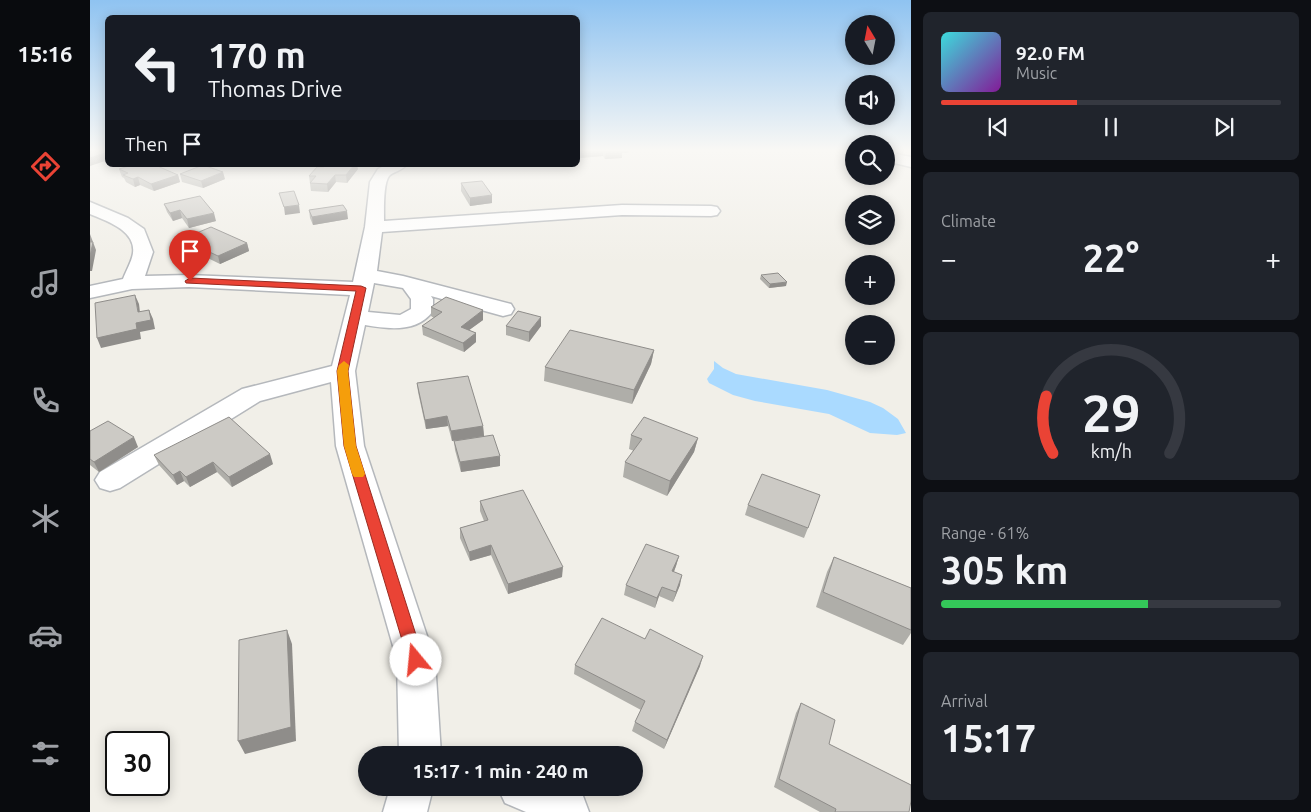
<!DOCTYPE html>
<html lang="en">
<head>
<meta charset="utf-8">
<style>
  body { margin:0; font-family:Ubuntu,sans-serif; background:#20242c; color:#f1f3f6; height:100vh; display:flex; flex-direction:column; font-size:19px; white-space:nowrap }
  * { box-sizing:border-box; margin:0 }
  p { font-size:16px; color:#9ea1a6 }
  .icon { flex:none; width:28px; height:28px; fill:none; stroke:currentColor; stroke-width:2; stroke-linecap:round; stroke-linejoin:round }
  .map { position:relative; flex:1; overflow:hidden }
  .drawer { display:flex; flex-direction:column; gap:12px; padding:12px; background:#0d0f14; width:400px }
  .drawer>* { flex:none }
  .hud { position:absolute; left:15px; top:15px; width:475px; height:152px; border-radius:8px; box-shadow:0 2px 12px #0003; background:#171b24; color:#f1f3f6; overflow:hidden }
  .needle { width:32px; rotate:350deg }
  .fabs { position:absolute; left:755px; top:15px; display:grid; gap:10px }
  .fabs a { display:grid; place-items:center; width:50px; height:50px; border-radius:50%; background:#171b24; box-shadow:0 2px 12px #0003; font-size:25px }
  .speed { position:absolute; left:15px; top:731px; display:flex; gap:10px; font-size:25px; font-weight:700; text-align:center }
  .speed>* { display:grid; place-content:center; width:65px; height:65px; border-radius:50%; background:#171b24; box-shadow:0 2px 12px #0003; line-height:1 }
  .speed .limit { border:2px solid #111; border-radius:8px; background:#fff; color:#111 }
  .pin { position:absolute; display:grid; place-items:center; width:42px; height:42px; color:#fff; margin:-51px -21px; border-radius:50% 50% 50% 0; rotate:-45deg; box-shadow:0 0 5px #0007 }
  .pin .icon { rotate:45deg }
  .me { position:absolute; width:55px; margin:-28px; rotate:343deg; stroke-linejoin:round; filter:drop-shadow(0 0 4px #0008) }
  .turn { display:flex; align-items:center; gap:18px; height:105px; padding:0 20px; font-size:22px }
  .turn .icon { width:65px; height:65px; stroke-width:2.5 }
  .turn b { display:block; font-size:35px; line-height:42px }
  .then { display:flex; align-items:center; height:48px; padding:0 20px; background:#0003; gap:10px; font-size:19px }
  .big { font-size:38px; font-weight:700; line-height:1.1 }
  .drawer .card { flex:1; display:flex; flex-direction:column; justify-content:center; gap:8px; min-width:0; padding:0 18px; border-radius:8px; background:#20242c }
  .drawer .dial { align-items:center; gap:0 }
  .dial svg { height:130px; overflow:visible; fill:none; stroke:#363941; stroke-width:7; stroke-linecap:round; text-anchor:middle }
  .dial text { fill:#f1f3f6; stroke:none }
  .song { display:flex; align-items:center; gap:15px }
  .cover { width:60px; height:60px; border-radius:8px; background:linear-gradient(135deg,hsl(180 70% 55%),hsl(290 70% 35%)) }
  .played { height:5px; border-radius:2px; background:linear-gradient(90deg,#ea4335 40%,#363941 40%) }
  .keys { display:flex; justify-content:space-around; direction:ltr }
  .heat { display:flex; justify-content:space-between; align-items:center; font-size:28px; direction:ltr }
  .charge { height:8px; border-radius:4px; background:linear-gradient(90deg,#34c759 61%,#363941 0) }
  .trip { position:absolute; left:268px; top:746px; width:285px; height:50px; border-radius:25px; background:#171b24; box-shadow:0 2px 12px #0003; font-weight:700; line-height:50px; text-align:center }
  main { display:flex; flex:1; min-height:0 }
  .tab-bar { display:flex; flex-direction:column; width:90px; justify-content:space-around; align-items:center; background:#090b0e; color:#9ea1a6 }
  .tab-bar .icon { width:35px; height:35px }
  .tab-bar .selected { color:#ea4335 }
  .tab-bar b { font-size:22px; color:#f1f3f6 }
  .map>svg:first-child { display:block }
</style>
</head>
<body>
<main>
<nav class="tab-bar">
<b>15:16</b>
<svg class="icon selected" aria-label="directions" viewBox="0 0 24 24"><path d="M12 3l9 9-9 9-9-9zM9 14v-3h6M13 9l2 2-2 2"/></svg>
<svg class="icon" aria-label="music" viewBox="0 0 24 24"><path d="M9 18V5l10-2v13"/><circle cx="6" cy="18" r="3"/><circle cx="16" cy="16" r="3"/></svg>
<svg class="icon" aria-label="phone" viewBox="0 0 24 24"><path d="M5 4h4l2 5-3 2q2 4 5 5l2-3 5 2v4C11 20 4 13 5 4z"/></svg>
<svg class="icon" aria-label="climate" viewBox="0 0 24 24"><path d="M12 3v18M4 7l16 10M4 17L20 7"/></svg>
<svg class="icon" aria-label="car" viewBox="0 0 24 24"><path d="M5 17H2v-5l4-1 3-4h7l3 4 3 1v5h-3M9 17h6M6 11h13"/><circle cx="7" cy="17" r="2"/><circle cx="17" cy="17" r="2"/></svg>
<svg class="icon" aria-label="filters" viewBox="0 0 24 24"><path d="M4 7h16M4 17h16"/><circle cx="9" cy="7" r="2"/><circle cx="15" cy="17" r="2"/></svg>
</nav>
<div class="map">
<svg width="821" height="812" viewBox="0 0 821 812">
  <rect width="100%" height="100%" fill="#f1efe8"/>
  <path fill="#aadaff" d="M624,361L633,368L646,374L737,390L780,402L793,408L808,419L816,433L807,435L780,433L739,414L665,401L643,395L619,383L617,379L624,369Z"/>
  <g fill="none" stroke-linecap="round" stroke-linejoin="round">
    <g stroke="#b5b8bc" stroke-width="3">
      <g id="minor">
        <path d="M796,152L821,157V167L796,161Z"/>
        <path d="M296,165H316C312,171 304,171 299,176C293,184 294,210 294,221L532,205L621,206L627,207L630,211L627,215L621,216L532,215L292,232L287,271L313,276L421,304L424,309L421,314L413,316L341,296L343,299V311C327,333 299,329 275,325L265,371L274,446L345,660L351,755H309L307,660L246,446L241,382L170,401L30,488L20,491L10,488L5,480L10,472L152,389L242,366L260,295L99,287L42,289L0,298V286L33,279C36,271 42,261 43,253C46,230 16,221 0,214V202L38,218L54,229L63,252L55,276L99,275L263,282L275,227L280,182L288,169ZM284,283L313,288L321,299V309L310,315L278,312Z"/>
        <path d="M300,788H343L337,812H293Z"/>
        <path d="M408,788H478L493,796L499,812H436L415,803Z"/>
      </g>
    </g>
    <use href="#minor" fill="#fff" fill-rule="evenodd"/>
  </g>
  <g fill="#afaea9">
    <path d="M488,150H539L538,153H532V158L515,159L513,156L489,158L488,157Z"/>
    <path d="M29,169L88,175L90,182L64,191L50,185L45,187L36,182L34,178L32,177Z"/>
    <path d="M268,169L257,183L246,182L238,192L221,191L219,176Z"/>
    <path d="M90,174L135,179L113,188L92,182Z"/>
    <path d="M371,183L402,203L380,206L371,191Z"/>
    <path d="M74,204L126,221L99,228L92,218L83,221L77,212Z"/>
    <path d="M219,210L258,219L223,225L220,218Z"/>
    <path d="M92,239L157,243L159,251L130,264L95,247Z"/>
    <path d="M671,275L696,286L679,288L670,279Z"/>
    <path d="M341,307L393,320L379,330L386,333V342L374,352L333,335L332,326L344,318L341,316Z"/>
    <path d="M416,326H451L439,342L416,335Z"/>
    <path d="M564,350L561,364L542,404L454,381L455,367Z"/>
    <path d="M327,383L393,426L394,436L410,466L371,472L365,450L364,441L367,440L362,441L358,426L336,429L328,392Z"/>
    <path d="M0,431L48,447L9,472L0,465Z"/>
    <path d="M541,435L608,438L604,452L577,496L533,477L535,462L544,451L539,449Z"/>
    <path d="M64,455L183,464L142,487L127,472L100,487L94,481L87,485L69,465Z"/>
    <path d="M390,501L472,577L418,594L401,555L380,561L370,538V528L394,521L390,511Z"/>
    <path d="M658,505L718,528L714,538L655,515Z"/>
    <path d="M589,556L584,572L590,585L583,602L569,596L565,608L534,595L536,585Z"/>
    <path d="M744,557L821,588V633L813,645L726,607L737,572Z"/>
    <path d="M485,665L610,666L574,749L542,731L545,722L551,710L484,674Z"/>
    <path d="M711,703L739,744L819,812H730L684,787L706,713Z"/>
  </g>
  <g fill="#8f8d8a">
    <path d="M495,150H513V156L489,158L490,151Z"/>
    <path d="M529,150H539L538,153H532V158L515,159L516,152Z"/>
    <path d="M18,152V160L0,166V158Z"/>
    <path d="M264,165H267L268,169L257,183L256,175Z"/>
    <path d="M133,172L135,179L113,188L111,181Z"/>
    <path d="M88,175L90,182L64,191L61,184Z"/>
    <path d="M245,175L246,182L238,192L237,184Z"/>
    <path d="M48,177L50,185L45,187L43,179Z"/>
    <path d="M402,195V203L380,206V198Z"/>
    <path d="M209,205L210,213L195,215L194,207Z"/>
    <path d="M90,210L92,218L83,221L80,213Z"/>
    <path d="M257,211L258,219L223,225L222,217Z"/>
    <path d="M124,213L126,221L99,228L97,219Z"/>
    <path d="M0,234L6,250L2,271H0Z"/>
    <path d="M157,243L159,251L130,264L128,256Z"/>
    <path d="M697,282L696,286L679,288L680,284Z"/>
    <path d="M45,295L49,304L51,321L48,312Z"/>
    <path d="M59,310L63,319L65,329L50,332L51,339L11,348L7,338Z"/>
    <path d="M393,310V320L371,336V327Z"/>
    <path d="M451,317V326L439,342V332Z"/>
    <path d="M386,333V342L374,352L373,343Z"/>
    <path d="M564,350L561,364L542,404L544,390Z"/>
    <path d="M357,416L358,426L336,429L335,420Z"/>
    <path d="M393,426L394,436L362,441L361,431Z"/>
    <path d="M44,437L48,447L9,472L4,462Z"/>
    <path d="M608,438L604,452L577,496L580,481Z"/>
    <path d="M180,454L183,464L142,487L139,477Z"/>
    <path d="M410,456V466L371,472L370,462Z"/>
    <path d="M123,462L127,472L100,487L96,477Z"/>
    <path d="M90,471L94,481L87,485L83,475Z"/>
    <path d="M401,545V555L380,561L379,552Z"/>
    <path d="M589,556L586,566L580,581L582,571Z"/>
    <path d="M473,567L472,577L418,594V584Z"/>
    <path d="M592,575L590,585L583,602L586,592Z"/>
    <path d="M572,587L565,608L567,598Z"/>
    <path d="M197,630L202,644L206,741L155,754L148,741Z"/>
    <path d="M613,656L610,666L574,749L577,740Z"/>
  </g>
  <g fill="#cccac5" stroke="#8f8d8a">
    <path d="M0,150H18V152L0,158Z"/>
    <path d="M515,150H533L516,152Z"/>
    <path d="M42,165H65L88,175L61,184L48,177L43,179L33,175L38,173L29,169Z"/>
    <path d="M113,165L133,172L111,181L90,174Z"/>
    <path d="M236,165H264L256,175H245L237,184L220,183L226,176H219L227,167H234Z"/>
    <path d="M392,181L402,195L380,198L371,183Z"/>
    <path d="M204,191L209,205L194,207L189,193Z"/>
    <path d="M110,196L124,213L97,219L90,210L80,213L74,204Z"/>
    <path d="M253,205L257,211L222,217L219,210Z"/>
    <path d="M121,227L157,243L128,256L92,239Z"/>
    <path d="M0,242H3L0,256Z"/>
    <path d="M688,273L697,282L680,284L671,275Z"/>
    <path d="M45,295L48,312L59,310L61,320L46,323L47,329L7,338L5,303Z"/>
    <path d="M356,297L393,310L371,327L386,333L373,343L332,326L352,312L341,307Z"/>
    <path d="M428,311L451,317L439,332L416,326Z"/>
    <path d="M480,330L564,350L544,390L455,367Z"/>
    <path d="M378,376L393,426L361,431L357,416L335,420L327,383Z"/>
    <path d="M139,417L180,454L139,477L123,462L96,477L90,471L83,475L64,455Z"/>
    <path d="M554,417L608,438L580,481L535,462L552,439L541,435Z"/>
    <path d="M18,421L44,437L4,462L0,459V431Z"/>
    <path d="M403,435L410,456L370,462L364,441Z"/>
    <path d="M672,474L730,495L718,528L658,505Z"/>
    <path d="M433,490L473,567L418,584L401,545L379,552L370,528L398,520L390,501Z"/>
    <path d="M556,544L589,556L582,571L592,575L586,592L572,587L567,598L536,585Z"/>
    <path d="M744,557L821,588V630L733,592Z"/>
    <path d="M512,618L555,639L560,629L613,656L577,740L545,722L555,701L485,665Z"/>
    <path d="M197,630L201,727L148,741L149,640Z"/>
    <path d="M711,703L745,720L739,744L821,785V801L819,812H745L746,809L689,779Z"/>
  </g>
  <linearGradient id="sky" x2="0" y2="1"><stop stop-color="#8fc3f1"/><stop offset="0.57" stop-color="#f9f8f5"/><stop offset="1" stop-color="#f9f8f5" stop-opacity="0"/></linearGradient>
  <rect width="821" height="264" fill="url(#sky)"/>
  <path fill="#ea4335" stroke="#982c22" d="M100,278L271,286L276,288L258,371L266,446L334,660L332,665L326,667L320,665L318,660L254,446L247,371L266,291L96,283L95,281Z"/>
  <path fill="#f59e0b" d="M254,361L259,365L258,371L266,446L275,474L273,477H264L262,474L254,446L247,371L249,365Z"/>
</svg>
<div class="fabs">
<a><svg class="needle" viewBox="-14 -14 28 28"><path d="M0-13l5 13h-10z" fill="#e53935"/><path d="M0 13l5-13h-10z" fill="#9ea1a6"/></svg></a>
<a><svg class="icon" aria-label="sound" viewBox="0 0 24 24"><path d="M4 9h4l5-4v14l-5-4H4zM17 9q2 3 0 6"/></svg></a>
<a><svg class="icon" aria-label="search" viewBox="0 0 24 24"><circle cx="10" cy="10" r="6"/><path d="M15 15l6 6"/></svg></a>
<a><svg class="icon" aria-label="layers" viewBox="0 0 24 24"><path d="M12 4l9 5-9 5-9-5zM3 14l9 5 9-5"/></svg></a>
<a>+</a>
<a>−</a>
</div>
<div class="speed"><div class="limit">30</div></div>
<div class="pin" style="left:100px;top:281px;background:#d93025"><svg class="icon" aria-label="arrive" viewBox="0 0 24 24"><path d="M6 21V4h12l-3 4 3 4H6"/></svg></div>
<svg class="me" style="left:326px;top:660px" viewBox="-20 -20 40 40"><circle r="19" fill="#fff"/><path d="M0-13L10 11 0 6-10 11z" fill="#ea4335"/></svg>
<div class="trip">15:17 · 1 min · 240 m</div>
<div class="hud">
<div class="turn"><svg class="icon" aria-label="left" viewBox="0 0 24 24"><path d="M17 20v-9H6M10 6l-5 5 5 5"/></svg><div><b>170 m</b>Thomas Drive</div></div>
<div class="then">Then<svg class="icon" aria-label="arrive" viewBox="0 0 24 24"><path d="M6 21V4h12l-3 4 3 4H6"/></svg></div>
</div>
</div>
<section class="drawer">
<div class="card">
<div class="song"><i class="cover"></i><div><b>92.0 FM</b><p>Music</p></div></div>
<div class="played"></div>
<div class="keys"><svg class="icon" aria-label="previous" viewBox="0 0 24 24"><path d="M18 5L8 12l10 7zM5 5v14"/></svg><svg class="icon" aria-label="pause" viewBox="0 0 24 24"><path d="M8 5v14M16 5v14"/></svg><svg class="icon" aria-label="next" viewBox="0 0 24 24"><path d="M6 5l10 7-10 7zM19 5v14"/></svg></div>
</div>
<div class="card"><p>Climate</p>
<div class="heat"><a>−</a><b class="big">22°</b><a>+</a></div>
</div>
<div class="card dial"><svg viewBox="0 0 100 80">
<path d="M14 69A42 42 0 1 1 86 69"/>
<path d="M14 69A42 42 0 0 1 10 34" stroke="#ea4335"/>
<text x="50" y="56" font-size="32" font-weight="700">29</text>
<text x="50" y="72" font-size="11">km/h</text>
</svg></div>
<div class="card"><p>Range · 61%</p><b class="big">305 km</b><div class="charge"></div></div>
<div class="card"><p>Arrival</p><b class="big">15:17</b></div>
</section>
</main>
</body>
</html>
